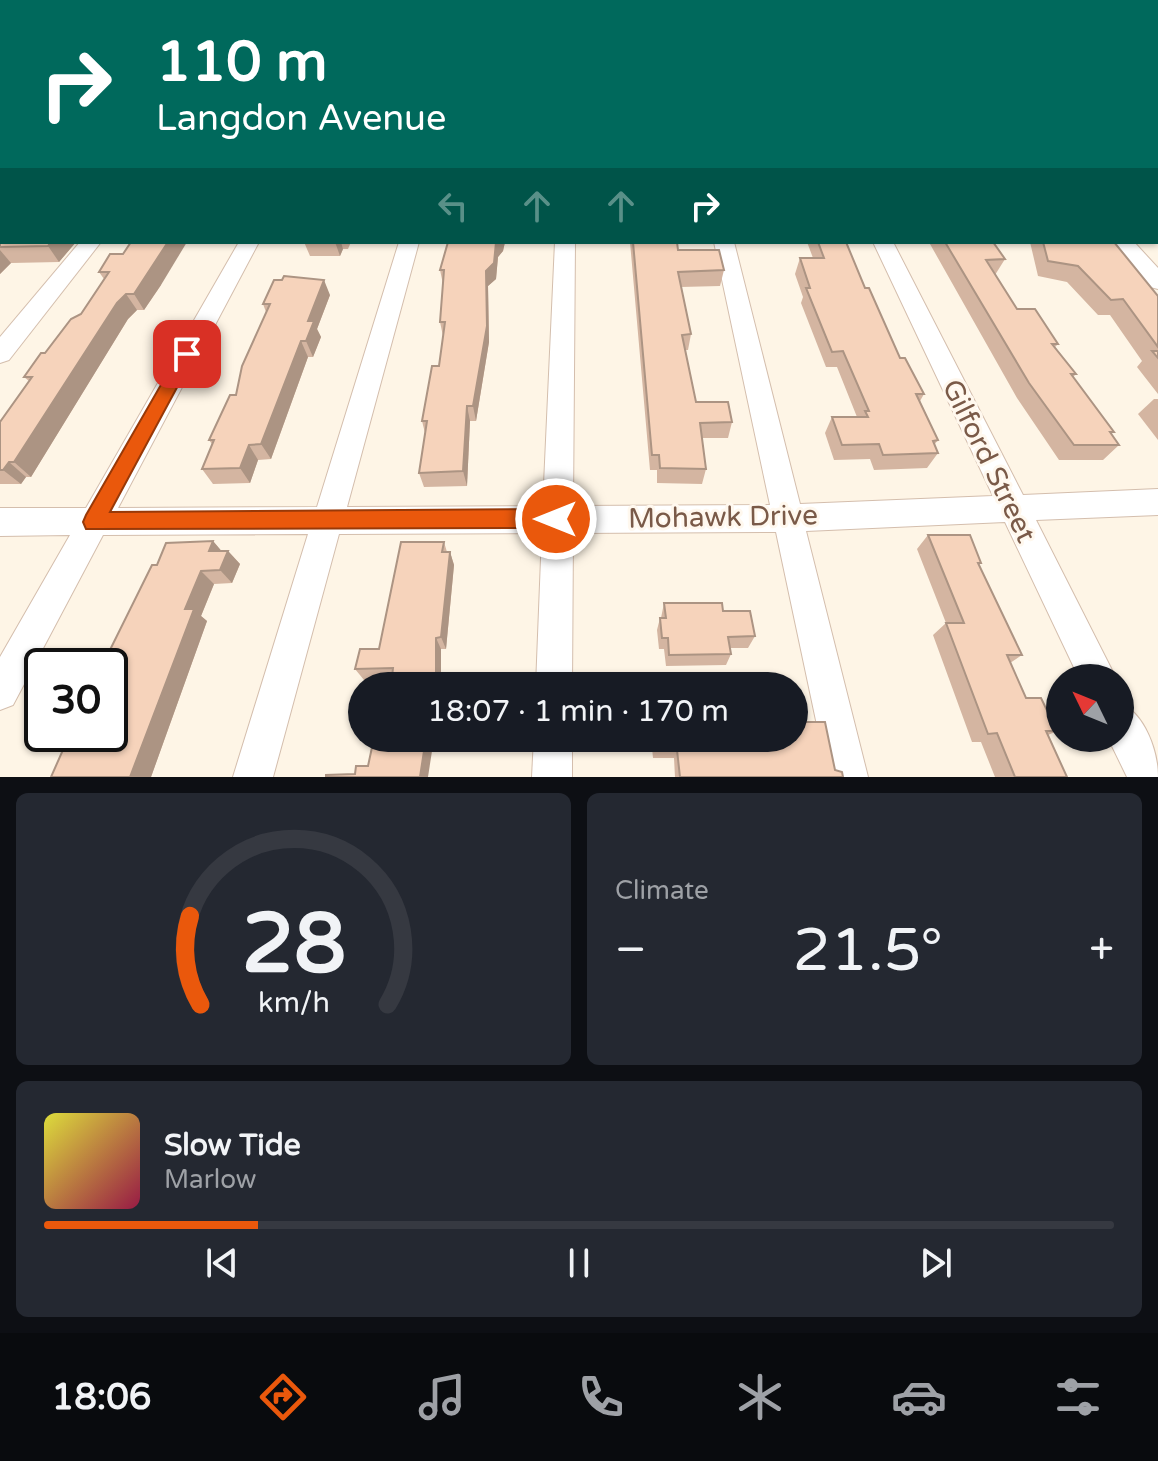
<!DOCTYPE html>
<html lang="en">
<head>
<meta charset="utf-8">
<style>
  body { margin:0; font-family:"Varela Round",sans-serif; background:#242831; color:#f1f3f6; height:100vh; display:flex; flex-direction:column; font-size:30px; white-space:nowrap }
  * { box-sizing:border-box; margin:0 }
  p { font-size:26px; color:#9ea1a6 }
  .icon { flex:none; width:44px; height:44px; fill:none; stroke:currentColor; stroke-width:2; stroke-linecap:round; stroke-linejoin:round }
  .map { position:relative; height:777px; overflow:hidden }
  .side { display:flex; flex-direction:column; gap:16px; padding:16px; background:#0d0f14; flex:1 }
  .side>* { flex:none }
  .hud { position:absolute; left:0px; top:0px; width:1158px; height:244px; box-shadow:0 2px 6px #0004; background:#00695c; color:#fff; overflow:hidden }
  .needle { width:52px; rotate:313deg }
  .tools { position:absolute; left:1046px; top:664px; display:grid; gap:16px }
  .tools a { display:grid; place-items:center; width:88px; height:88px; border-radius:50%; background:#171b24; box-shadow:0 2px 6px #0004; font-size:40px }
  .speed { position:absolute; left:24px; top:648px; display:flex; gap:16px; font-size:40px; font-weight:700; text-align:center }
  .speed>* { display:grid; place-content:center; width:104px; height:104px; border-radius:50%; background:#171b24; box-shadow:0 2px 6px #0004; line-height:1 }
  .speed .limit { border:4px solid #111; border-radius:12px; background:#fff; color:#111 }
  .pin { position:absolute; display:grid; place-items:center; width:68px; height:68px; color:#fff; margin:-34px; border-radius:16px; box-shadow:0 4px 12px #0006 }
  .me { position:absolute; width:88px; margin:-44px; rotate:270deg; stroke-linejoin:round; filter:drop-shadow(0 0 6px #0008) }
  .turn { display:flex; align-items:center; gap:28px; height:168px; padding:0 24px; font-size:36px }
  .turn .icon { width:104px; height:104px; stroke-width:2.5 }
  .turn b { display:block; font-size:56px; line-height:68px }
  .lanes { display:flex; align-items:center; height:76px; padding:0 24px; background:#0003; justify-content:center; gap:40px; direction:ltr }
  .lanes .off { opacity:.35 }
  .big { font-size:60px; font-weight:600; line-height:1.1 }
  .side .tile { flex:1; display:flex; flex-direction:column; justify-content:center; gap:12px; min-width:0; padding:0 28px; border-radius:12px; background:#242831 }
  .side .dial { align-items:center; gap:0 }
  .dial svg { height:208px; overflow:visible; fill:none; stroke:#363941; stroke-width:7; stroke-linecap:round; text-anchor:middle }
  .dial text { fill:#f1f3f6; stroke:none }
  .song { display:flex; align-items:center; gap:24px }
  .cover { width:96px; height:96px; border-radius:12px; background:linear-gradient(135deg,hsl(60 70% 55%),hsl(340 70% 35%)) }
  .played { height:8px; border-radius:4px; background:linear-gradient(90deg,#ea580c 20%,#363941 20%) }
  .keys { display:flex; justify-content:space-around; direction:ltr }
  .heat { display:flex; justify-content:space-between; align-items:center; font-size:44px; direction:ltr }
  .side .tiles { flex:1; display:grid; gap:16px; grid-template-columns:1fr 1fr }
  .tile:last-child { grid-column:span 2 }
  .trip { position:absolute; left:348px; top:672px; width:460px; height:80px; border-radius:40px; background:#171b24; box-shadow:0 2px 6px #0004; font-weight:600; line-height:80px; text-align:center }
  .menu { display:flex; height:128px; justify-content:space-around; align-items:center; background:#090b0e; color:#9ea1a6 }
  .menu .icon { width:56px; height:56px }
  .menu .active { color:#ea580c }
  .menu b { font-size:36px; color:#f1f3f6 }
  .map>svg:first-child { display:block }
</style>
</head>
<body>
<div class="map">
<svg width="1158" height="777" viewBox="0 0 1158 777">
  <rect width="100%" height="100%" fill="#fef5e6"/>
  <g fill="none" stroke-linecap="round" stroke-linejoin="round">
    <g stroke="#d4bead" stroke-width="2">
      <g id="minor">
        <rect x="473" y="0" width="12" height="2"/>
        <rect x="567" y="0" width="12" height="2"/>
        <path d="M661,0H673L674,2H662Z"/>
        <path d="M1007,0H1021L1022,2H1008Z"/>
        <rect x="1156" y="47" width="2" height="8"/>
        <path d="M1156,78L1158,79V89L1156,88Z"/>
        <path d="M2,169V182L0,183V170Z"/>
        <path d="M80,242H101L9,360L0,363V337Z"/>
        <path d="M239,242H259L118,508L317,507L399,242H419L347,507L543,506L555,242H575L573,506L770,505L714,242H734L800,504L993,496L873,242H893L1023,495L1158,489V515L1036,520L1116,678H1079L1005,522L806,531L868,777H828L776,532L573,533L572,686H536L542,533L339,534L273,777H233L308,534L103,535L13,705L0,710V657L70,535L0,536V508H86Z"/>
        <path d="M1113,242H1134L1158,268V289L1150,287Z"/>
        <path d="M1120,703C1145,714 1158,751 1158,777H1127L1108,738H1120Z"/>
        <path d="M534,738H572V777H532Z"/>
      </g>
    </g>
    <use href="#minor" fill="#fff" fill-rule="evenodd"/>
  </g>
  <g fill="#d4b5a1">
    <path d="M1108,0H1158V32L1156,31V2H1112Z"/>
    <path d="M2,4V56H0V5Z"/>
    <path d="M1156,144L1158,145V231L1156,229Z"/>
    <path d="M0,198L2,242H76L59,262L11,263L0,274Z"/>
    <path d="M304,242H351L348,249H343L340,256H310Z"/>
    <path d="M448,242H505L503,251L498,257L496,279L488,286L489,342L476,421H470L467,486L424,487L419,473L425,433L422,421L439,366L443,336L440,322L443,284L440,270Z"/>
    <path d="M630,242H677L678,250L724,270L720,286L681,287L691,334L688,350H685L696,402L732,422L728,438H702L706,469L702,484L657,483V470H650Z"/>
    <path d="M807,242H846L865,288L900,358L924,394L920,401L938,440L934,445L938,453L927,468L874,470L870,459L834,460L825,433L832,417H857L837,367H826L801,303L803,297L795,274L800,258H813Z"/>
    <path d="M920,242H993L1005,259L995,275L1017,309L1058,344L1055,347L1076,374L1073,377L1114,432L1111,434L1119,445L1103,460H1059L1017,398L930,244H920Z"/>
    <path d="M1030,242H1114L1158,296V394L1137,367L1142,361L1110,315H1098L1067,282L1038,276Z"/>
    <path d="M110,254L161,285L144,310H137L128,319L31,477H26L21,484H0V422L29,381L24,377L81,314L104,279L99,272Z"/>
    <path d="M330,295L317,329L321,337L313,357H308L271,459L258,460L250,483L213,484L202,469L212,444L209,440L236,395L266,312L263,304Z"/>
    <path d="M1154,399H1158V440L1138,414Z"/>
    <path d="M928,535L981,563L979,565L1022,655L1010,663L1026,698L1057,731L1048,735L1067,777H995L981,742H972L933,635L946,623L917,549Z"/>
    <path d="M213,541L221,551H228L240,564L232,583L214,584L201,616L207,621L151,777L157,565Z"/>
    <path d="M444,542L447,552H450L454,565L446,649H441L392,679L364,680L355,669L379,649Z"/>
    <path d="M664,603L723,611L755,636L748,648H730L731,654L726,665L666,666L664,649H659L657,630L660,618H661Z"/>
    <path d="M651,738H794L843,777H675L674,758H653Z"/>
  </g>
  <g fill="#ac9483">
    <path d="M135,0H155L153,2H133Z"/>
    <path d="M2,112V136L0,138V114Z"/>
    <path d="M51,242H76L59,262L48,246Z"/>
    <path d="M168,242H187L161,285L144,310L134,294Z"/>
    <path d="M335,242H341L343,249L340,256Z"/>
    <path d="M496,242H505L503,251L498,257L496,279L488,286L489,342L476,421L473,406L486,271Z"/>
    <path d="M0,250L11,263L0,274Z"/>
    <path d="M324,280L330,295L317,329L321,337L313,357L306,341L308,321Z"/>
    <path d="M126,294L137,310L128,319L31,477L14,462L117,303Z"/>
    <path d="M301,341L308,357L271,459L261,444Z"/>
    <path d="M467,406L470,421L467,486L463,471Z"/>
    <path d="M249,445L258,460L250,483L240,468Z"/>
    <path d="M9,462L26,477L21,484L3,470Z"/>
    <path d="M213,541L225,555L209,551Z"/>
    <path d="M228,551L240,564L232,583L220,570Z"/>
    <path d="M450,552L454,565L446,649L441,637Z"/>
    <path d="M201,571L214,584L201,616L207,621L151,777H130L185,609Z"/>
    <path d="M436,638L441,649V686H434Z"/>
    <path d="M426,738H434L428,777H420Z"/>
  </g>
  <g fill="#f6d3bb" stroke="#ac9483" stroke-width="2">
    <path d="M8,0H135L133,2H4Z"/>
    <path d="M205,0H336L335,2H203Z"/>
    <rect x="410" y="0" width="58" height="2"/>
    <path d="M511,0H533V2H510Z"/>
    <rect x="614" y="0" width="28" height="2"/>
    <path d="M723,0H746L747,2H725Z"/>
    <path d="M801,0H959L962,2H803Z"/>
    <path d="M1143,0H1158V9L1156,8V2H1146Z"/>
    <path d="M2,4V42H0V5Z"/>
    <path d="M2,83V112L0,114V84Z"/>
    <path d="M1156,144L1158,145V203L1156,201Z"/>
    <path d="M2,196V242H51L48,246L0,247V199Z"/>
    <path d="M131,242H168L134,294H126L117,303L14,462H9L3,470H0V422L32,377H24L41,353H45L71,319L81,314L109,272H99L110,254H123Z"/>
    <path d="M448,242H496L494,263L486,271L487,326L473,406H467L463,471L419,473L427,421H422L432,366H439L445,322H440L444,270H440Z"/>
    <path d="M633,242H677L678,250H719L724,270L678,272L691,334L682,335L696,402H728L732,422L700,423L706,469L660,468L659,455H652Z"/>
    <path d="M818,242H846L865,288H869L900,358H905L924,394H916L938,440L933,441L938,453L883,455L879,444L842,445L832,417H868L865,411H869L843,351L832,352L806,288H810L800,258H824Z"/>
    <path d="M945,242H993L1005,259L986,260L1017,309H1035L1058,344H1052L1076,374H1071L1114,432H1110L1119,445H1074L1029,383Z"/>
    <path d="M1043,242H1114L1158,296V347L1123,299L1111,300L1078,266L1048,261Z"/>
    <path d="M284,276L324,280L308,321H314L306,341H301L261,444L249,445L240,468L202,469L214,440H209L230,395H236L242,366L270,304H263L274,280H282Z"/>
    <path d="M1152,351H1158V358Z"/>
    <path d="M928,535H970L981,563H978L1022,655H1007L1026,698H1041L1057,731H1046L1067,777H1015L997,733L988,734L946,623H964Z"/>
    <path d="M213,541L209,551H228L220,570L201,571L185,609H194L130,777H51L70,734H110V666H102L152,565H157L166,543Z"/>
    <path d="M401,542H444L442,552H450L441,637L436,638V675L434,686H391L393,668L355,669L360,649H379Z"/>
    <path d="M664,603H722L723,611H750L755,636L728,637L731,654L669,655L668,638H662L660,618H666Z"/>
    <path d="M794,722H825L835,770L842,772L843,777H680L677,750H656L655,738H794Z"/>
    <path d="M374,738H426L420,777H326V775L355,774L356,766H368Z"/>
  </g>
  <path fill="#ea580c" stroke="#983908" stroke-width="2" d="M187,348L195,354L110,512L556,509L564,512L567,519L564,525L556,528L86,529L83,522L86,515L181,350Z"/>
  <g text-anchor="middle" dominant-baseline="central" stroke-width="6" stroke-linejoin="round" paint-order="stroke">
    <g font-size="28" fill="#7a5a48" stroke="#fff8ee">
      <text transform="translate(989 461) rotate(64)">Gilford Street</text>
      <text transform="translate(723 517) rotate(-1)">Mohawk Drive</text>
    </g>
  </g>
</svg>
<div class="tools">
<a><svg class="needle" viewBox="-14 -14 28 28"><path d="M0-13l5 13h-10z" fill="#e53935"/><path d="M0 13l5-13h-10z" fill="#9ea1a6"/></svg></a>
</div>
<div class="speed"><div class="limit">30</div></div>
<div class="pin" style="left:187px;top:354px;background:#d93025"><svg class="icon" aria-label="arrive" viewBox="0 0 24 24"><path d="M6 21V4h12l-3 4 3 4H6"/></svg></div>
<svg class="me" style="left:556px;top:519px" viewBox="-20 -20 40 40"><circle r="17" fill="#ea580c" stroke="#fff" stroke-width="3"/><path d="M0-11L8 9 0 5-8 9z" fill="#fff"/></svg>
<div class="trip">18:07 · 1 min · 170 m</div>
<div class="hud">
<div class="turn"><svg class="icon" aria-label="right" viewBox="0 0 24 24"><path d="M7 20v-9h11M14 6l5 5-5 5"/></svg><div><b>110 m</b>Langdon Avenue</div></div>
<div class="lanes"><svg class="icon off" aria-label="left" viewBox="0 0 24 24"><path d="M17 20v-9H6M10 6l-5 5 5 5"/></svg><svg class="icon off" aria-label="ahead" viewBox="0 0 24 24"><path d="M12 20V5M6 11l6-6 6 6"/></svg><svg class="icon off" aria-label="ahead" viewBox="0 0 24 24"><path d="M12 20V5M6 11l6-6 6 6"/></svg><svg class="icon" aria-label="right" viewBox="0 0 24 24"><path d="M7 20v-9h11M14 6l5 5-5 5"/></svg></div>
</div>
</div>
<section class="side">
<div class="tiles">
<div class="tile dial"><svg viewBox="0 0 100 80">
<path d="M14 69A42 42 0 1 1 86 69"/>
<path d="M14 69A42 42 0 0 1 10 35" stroke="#ea580c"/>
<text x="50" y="56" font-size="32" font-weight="700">28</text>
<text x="50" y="72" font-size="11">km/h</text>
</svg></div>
<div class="tile"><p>Climate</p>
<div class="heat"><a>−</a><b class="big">21.5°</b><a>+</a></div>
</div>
<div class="tile">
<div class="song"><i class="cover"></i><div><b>Slow Tide</b><p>Marlow</p></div></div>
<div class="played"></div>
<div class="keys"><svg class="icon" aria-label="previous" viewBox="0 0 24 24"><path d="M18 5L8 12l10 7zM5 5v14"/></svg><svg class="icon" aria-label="pause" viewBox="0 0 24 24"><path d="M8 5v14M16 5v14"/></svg><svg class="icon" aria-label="next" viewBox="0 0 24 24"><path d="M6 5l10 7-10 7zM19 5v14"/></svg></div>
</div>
</div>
</section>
<nav class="menu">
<b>18:06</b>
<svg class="icon active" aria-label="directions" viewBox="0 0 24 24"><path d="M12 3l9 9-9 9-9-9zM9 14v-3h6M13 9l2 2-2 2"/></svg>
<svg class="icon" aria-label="music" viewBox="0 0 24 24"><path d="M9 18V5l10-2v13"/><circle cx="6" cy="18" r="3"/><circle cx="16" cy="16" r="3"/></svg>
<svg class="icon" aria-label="phone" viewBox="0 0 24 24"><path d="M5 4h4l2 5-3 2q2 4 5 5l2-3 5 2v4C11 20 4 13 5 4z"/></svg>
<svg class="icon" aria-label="climate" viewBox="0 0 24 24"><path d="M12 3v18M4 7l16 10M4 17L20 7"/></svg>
<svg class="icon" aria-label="car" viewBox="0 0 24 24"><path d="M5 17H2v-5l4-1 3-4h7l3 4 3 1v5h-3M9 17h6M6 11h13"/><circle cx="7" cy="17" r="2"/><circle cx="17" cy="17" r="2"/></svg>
<svg class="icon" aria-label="filters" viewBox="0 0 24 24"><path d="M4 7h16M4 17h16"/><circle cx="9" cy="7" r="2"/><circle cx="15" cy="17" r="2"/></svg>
</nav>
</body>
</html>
